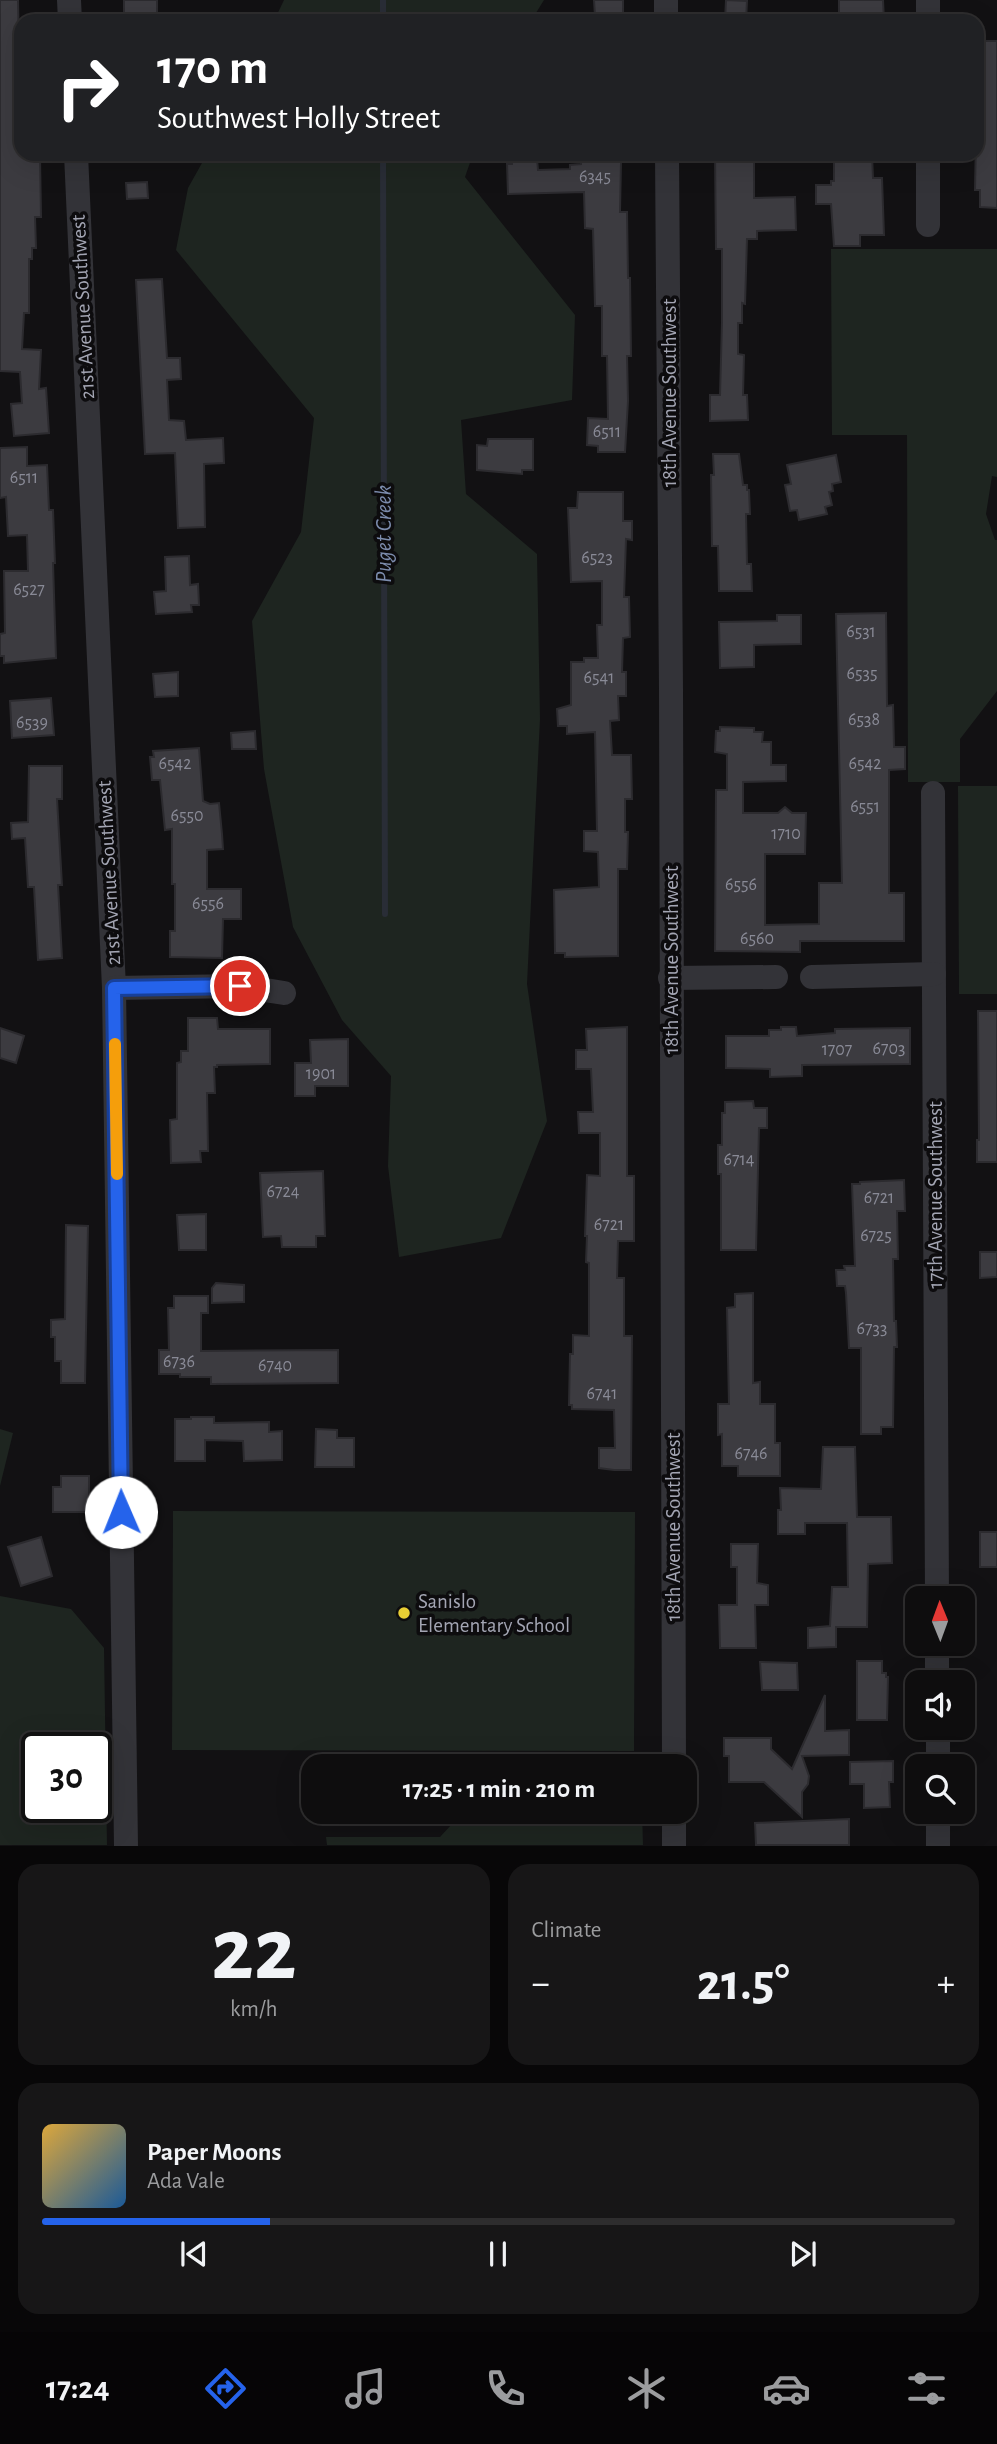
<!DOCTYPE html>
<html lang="en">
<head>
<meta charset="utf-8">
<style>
  body { margin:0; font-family:"Alegreya Sans",sans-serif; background:#171617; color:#f1f3f6; height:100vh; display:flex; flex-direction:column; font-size:26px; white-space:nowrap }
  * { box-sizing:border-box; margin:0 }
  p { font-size:23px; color:#9b9c9e }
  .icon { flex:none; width:38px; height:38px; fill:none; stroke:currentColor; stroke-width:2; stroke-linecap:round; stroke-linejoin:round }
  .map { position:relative; height:1846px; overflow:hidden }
  .panel { display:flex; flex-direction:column; gap:18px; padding:18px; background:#080708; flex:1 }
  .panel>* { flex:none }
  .top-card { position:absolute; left:14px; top:14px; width:970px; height:147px; border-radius:21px; box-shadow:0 7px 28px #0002,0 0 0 2px #2e2d2e; background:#202124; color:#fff; overflow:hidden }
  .needle { width:46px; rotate:359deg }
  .tools { position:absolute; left:905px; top:1586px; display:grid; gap:14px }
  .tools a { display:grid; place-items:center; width:70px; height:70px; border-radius:14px; background:#0e0d0e; box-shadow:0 7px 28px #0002,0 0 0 2px #2e2d2e; font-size:35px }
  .speed { position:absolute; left:21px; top:1732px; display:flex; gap:14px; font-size:35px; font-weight:700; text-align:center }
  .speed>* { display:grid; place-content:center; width:91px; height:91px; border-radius:50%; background:#0e0d0e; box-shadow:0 7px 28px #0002,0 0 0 2px #2e2d2e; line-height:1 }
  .speed .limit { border:4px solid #111; border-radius:10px; background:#fff; color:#111 }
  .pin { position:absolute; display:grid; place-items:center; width:60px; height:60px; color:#fff; margin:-30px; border:4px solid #fff; border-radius:50%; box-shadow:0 2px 7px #0007 }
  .me { position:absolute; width:77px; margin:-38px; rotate:359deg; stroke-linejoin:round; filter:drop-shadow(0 0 5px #0008) }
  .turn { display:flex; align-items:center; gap:24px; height:147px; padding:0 28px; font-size:32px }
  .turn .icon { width:91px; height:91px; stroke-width:2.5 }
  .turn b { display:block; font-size:49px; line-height:60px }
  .big { font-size:52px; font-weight:700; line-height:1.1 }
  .panel .tile { flex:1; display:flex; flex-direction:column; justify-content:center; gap:10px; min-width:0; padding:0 24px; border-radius:21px; background:#171617 }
  .panel .dial { align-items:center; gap:0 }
  .dial b { font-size:91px; line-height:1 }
  .song { display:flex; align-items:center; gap:21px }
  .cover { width:84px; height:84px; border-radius:10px; background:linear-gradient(135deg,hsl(40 70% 55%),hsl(210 70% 35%)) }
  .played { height:7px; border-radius:4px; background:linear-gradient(90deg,#2563eb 25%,#2e2d2e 25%) }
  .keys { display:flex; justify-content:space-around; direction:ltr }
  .heat { display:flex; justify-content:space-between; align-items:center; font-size:38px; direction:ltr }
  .panel .tiles { flex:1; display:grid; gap:18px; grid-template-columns:1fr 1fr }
  .tile:last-child { grid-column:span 2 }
  .trip { position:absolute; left:301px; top:1754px; width:396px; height:70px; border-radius:21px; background:#0e0d0e; box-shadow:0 7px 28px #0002,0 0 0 2px #2e2d2e; font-weight:700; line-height:70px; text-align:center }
  .tab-bar { display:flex; height:112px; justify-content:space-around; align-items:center; background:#060506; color:#9b9c9e }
  .tab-bar .icon { width:49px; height:49px }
  .tab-bar .selected { color:#2563eb }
  .tab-bar b { font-size:32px; color:#f1f3f6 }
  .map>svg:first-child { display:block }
</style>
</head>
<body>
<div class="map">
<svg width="997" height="1846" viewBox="0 0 997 1846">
  <rect width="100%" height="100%" fill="#121113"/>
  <g fill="#1e2520" fill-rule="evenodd">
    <path d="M284,0H544L531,21H274Z"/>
    <path d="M207,154H473L465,177L575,315L572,400L461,420L466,494L537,554L540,719L527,984L547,1121L501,1238L399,1257L388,1166L391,1076L342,1020L293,927L264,769L252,621L301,532L314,418L176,250L188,188Z"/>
    <path d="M831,249H997V477L992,476L986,514L995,540H997V691L960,739V782H908L907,435H832Z"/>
    <path d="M958,786H997V994H959Z"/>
    <path d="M0,1429L13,1433L0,1486Z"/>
    <path d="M173,1511L635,1512L634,1751L172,1750Z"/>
    <path d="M0,1596L71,1609L104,1648L107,1845H0ZM37,1748H96V1808H37Z"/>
    <path d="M464,1811H642L643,1845H327L326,1837H440Z"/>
  </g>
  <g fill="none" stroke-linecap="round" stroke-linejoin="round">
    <g stroke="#292d36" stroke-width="6">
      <path d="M383,0V21"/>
      <path d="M383,154L385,914"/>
    </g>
  </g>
  <g fill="#3c3b40" stroke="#2c2b2f" stroke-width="2">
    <path d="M0,0H18L21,154H26V157L40,156L41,217H35L36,248H32V259H29V313H24L22,349L41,350L39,389L46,388L49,433L14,436L11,404L22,403L20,372L0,371Z"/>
    <rect x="124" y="0" width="33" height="21"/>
    <path d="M594,0H623V21H600V16H595Z"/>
    <path d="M726,0L747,1L746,21H725Z"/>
    <path d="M839,0H883L884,21H839Z"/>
    <path d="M976,41H997V208L980,207V190H975L976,138H979Z"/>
    <path d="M715,154H754V198L795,197L796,230L757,231V239H747L745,304L742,303V323H738V354L744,355L743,395H747L748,420L710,421V395H720L722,322V249H716Z"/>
    <path d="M834,154H872L873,178H882L884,235H860V246H834L831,204H816V185H831V181H834Z"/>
    <path d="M537,159L538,170L570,169V165L581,164V162H621L620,212H627L628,278H630L631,356H627L628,401L625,452H598V446L587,445L588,418L608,419L607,356H602V306H595L593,229L585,228L584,192L508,194L507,164H512V160Z"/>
    <path d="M147,182L148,198L127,199L126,183Z"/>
    <path d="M162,279L167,358H180L181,379L167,380L169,420L184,421L186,440L223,438L224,463L204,464L205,527L178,528L175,453L145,454L136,280Z"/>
    <path d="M488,439H533V470H522V474L477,470V445L487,446Z"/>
    <path d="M27,447V466L47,465L49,510H53L55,563H53L56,658L4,663V656H0V634L5,633L4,571H28L27,535L8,536L6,497L0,498V448Z"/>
    <path d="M713,454H739L743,485H747V490H749L750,514H746L747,564H751L752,591H719L718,546H712L711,475H714Z"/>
    <path d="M836,455L841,482L832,484L833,491L829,492L832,505L825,507L827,514L799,520L797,510L790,511L785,485L791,484L787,465Z"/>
    <path d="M578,492H623V521H632V540L626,539L624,597H629L630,637L623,638L622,672H626V696H618L619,720L610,721L612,755H631L632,799H625V832H628L627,869H618V956L565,957V953H555L554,890L599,887L598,852L584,851V831H597L595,732L567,734V726H558L557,709L571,705V662H584V658H598L597,625H602V581L571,582L568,508H577Z"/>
    <path d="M189,556L190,585L198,584L199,605H191L192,612L156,614L154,592L166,591L165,557Z"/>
    <path d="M886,613L887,704V706L893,705L894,747H905V769L889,770V893H904V941H800V952L715,951L716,790H727V754L715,752L716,731H720V727L754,728V732H763L762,742H771V765H786V781L743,782V813H778L785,807L792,813H806L805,854H765V925L819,924V883H842L836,614Z"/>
    <path d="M777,615H801V644L754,645V667L720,668L719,622L777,621Z"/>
    <path d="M178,672V696L155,697L153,674Z"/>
    <path d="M51,698L54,735L12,738L10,701Z"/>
    <path d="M255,731L256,749H232L231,733Z"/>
    <path d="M199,748L203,801L210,804L219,803L222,834L223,849L207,850V889H241V919H223L222,958L170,957V931H175V884H172V829L165,830L160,780H152L150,757H154L153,751Z"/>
    <path d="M29,766H62V799H57L62,885H58L62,958L38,960L34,887H28L25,838L12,839L11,823L28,822Z"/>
    <path d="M978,1011H997V1162H977V1140H979Z"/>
    <path d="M188,1018H217L218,1029H270V1064L217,1065V1067H214L215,1093H207L208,1151H200L201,1162L171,1163L170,1120L177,1119V1063L181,1062V1051H188Z"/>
    <path d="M627,1027V1176H634V1241H618L617,1278H624V1336H632L631,1470H614L599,1468V1448H615L614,1410L572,1409V1405H569L570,1354H573V1335L589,1336V1263L586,1262L587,1236H585L587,1175L600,1176V1133H579L578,1112H593L591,1069H576V1050H587L586,1029Z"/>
    <path d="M781,1027H796L797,1036L835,1033V1029L910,1028V1064L802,1065V1076L770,1077V1069L726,1068V1036H769V1030H781Z"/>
    <path d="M0,1028L24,1036L16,1063L0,1058Z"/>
    <path d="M348,1039V1086H315V1096H295V1063H311L310,1040Z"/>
    <path d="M753,1101L754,1108H767V1128H759L756,1250H721V1174H718V1145H722V1113H725V1102Z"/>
    <path d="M323,1171L325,1236H316V1247H282L281,1236L263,1237L260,1173Z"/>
    <path d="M904,1180L905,1211H897L898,1259H893L894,1321H896L897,1347H894L893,1427H881V1434H861V1348H849L846,1293L845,1286H837L836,1270H845L844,1266H855L852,1184H860V1182Z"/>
    <path d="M206,1214V1250H179L177,1215Z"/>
    <path d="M66,1225L88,1226L85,1383H61V1361H55V1337H51V1320L65,1319Z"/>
    <path d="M980,1252H997V1277L980,1278Z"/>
    <path d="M216,1283L244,1285V1302L212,1303V1288Z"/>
    <path d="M753,1293V1383L760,1382V1404H775V1443H780V1476H738V1466H722V1434L718,1435V1404H729L727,1308L735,1307V1294Z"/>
    <path d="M174,1296H208V1313H201V1351L338,1350V1383L211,1384V1377H180V1374H159V1350H169L168,1308H174Z"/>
    <path d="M191,1417H214V1423L269,1422V1432L282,1431V1460L244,1461L243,1441L205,1440V1461H175V1419H191Z"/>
    <path d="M316,1429L337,1430V1438H354V1467H315Z"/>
    <path d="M823,1447H855L857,1517H891L892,1563L868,1564L867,1627H836V1647L808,1648V1628L830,1626L832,1587H848L847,1523H805V1534H778V1510H781L780,1488L821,1489Z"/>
    <path d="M61,1476H89V1512H53V1487H61Z"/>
    <rect x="980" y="1532" width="17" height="35"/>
    <path d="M41,1537L52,1576L21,1586L8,1547Z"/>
    <path d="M731,1544H758L757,1583L768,1585V1605H755L756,1648H720L719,1605H737V1567H731Z"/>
    <path d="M857,1661H882V1673H886V1677H888L887,1720H857Z"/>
    <path d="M760,1662L797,1663L798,1690H762Z"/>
    <path d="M825,1695V1731L849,1730V1755L802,1756L809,1776L808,1784L802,1792V1817L764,1782H729V1756H724V1738H771V1749L792,1769Z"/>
    <path d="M893,1761V1782H889L890,1807L864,1808V1784H850V1762Z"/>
    <path d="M849,1819V1845H756L755,1823Z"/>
  </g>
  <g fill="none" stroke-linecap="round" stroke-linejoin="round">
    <g stroke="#333338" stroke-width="24">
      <path d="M69,0L70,21"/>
      <path d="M666,0V21"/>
      <path d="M928,0V21"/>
      <path d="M76,154L114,988L126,1846"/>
      <path d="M667,154L671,689L674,1766"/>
      <path d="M928,225V154"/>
      <path d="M933,793L937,1598"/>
      <path d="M812,977L934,974"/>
      <path d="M670,978L776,977"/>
      <path d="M114,988L240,986L284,993"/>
      <path d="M937,1643V1682"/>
      <path d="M938,1727V1766"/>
      <path d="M674,1811V1846"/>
      <path d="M938,1811V1846"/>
    </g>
  </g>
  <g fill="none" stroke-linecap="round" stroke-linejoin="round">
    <g stroke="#184099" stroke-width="18">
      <path id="route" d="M121,1512L114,988L240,986"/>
    </g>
    <use href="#route" stroke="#2563eb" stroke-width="12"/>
    <path stroke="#f59e0b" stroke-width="12" d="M115,1044L117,1174"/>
  </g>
  <circle fill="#e8ce34" stroke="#0d0c0e" stroke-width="2.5" cx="404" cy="1613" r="7"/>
  <g text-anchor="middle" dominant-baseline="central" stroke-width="7" stroke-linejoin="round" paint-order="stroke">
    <g font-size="18" fill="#898a96">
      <text x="595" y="177">6345</text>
      <text x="607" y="432">6511</text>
      <text x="24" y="478">6511</text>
      <text x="597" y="558">6523</text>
      <text x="29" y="590">6527</text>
      <text x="861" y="632">6531</text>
      <text x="862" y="674">6535</text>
      <text x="599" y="678">6541</text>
      <text x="864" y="720">6538</text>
      <text x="32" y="723">6539</text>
      <text x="175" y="764">6542</text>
      <text x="865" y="764">6542</text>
      <text x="865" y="807">6551</text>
      <text x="187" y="816">6550</text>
      <text x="786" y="834">1710</text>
      <text x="741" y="885">6556</text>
      <text x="208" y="904">6556</text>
      <text x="757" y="939">6560</text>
      <text x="889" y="1049">6703</text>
      <text x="837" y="1050">1707</text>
      <text x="321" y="1074">1901</text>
      <text x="739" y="1160">6714</text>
      <text x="283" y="1192">6724</text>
      <text x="879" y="1198">6721</text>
      <text x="609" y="1225">6721</text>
      <text x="876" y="1236">6725</text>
      <text x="872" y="1329">6733</text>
      <text x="179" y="1362">6736</text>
      <text x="275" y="1366">6740</text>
      <text x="602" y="1394">6741</text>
      <text x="751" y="1454">6746</text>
    </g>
    <g font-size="21" fill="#a3a5b3" stroke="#0d0c0e">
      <text transform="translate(83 307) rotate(-93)">21st Avenue Southwest</text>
      <text transform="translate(669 393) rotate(-90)">18th Avenue Southwest</text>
      <text transform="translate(109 873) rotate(-93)">21st Avenue Southwest</text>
      <text transform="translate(671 960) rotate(-90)">18th Avenue Southwest</text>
      <text transform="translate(935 1195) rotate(-90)">17th Avenue Southwest</text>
      <text transform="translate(673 1527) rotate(-90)">18th Avenue Southwest</text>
    </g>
    <g font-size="21" fill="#a3a5b3" stroke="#0d0c0e" text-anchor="start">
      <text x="418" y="1601">Sanislo<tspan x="418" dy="24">Elementary School</tspan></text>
    </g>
    <g font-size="23" font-style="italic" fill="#7c8cad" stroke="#0d0c0e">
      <text transform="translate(384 534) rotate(-90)">Puget Creek</text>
    </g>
  </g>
</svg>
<div class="tools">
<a><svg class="needle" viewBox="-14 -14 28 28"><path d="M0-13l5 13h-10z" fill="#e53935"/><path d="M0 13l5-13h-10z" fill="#9b9c9e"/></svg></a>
<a><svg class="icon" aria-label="sound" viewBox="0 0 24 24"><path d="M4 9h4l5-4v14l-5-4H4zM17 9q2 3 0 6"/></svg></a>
<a><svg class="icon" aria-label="search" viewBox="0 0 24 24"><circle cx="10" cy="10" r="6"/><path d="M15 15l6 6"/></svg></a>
</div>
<div class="speed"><div class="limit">30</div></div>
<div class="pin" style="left:240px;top:986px;background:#d93025"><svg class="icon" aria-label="arrive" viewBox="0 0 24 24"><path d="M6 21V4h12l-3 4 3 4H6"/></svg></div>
<svg class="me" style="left:121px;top:1512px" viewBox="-20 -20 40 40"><circle r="19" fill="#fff"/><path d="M0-13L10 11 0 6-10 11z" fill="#2563eb"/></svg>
<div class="trip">17:25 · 1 min · 210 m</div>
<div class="top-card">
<div class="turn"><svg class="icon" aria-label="right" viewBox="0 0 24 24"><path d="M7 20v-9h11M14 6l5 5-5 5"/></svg><div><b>170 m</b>Southwest Holly Street</div></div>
</div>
</div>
<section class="panel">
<div class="tiles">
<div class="tile dial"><b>22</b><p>km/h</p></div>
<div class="tile"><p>Climate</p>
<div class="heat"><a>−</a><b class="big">21.5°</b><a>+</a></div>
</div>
<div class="tile">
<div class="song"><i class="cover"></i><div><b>Paper Moons</b><p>Ada Vale</p></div></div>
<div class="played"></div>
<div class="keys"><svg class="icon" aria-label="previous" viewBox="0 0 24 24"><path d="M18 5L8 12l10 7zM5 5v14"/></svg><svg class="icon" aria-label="pause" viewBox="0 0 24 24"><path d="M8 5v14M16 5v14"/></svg><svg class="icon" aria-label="next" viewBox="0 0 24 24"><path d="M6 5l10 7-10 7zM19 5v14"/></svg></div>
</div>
</div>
</section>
<nav class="tab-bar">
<b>17:24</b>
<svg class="icon selected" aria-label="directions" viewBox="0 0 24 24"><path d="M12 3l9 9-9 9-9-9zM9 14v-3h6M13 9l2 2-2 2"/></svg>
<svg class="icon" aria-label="music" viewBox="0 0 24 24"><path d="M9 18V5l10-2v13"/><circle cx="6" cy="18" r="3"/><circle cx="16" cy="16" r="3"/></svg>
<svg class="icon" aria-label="phone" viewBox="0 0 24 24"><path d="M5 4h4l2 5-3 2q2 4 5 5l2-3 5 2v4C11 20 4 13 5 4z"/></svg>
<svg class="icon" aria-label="climate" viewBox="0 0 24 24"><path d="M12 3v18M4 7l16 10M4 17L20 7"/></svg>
<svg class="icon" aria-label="car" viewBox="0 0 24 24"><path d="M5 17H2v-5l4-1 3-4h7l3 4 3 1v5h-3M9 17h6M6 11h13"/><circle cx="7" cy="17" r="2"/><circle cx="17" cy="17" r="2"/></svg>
<svg class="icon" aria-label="filters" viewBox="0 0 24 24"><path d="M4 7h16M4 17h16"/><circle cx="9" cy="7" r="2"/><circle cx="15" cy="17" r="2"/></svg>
</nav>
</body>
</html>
